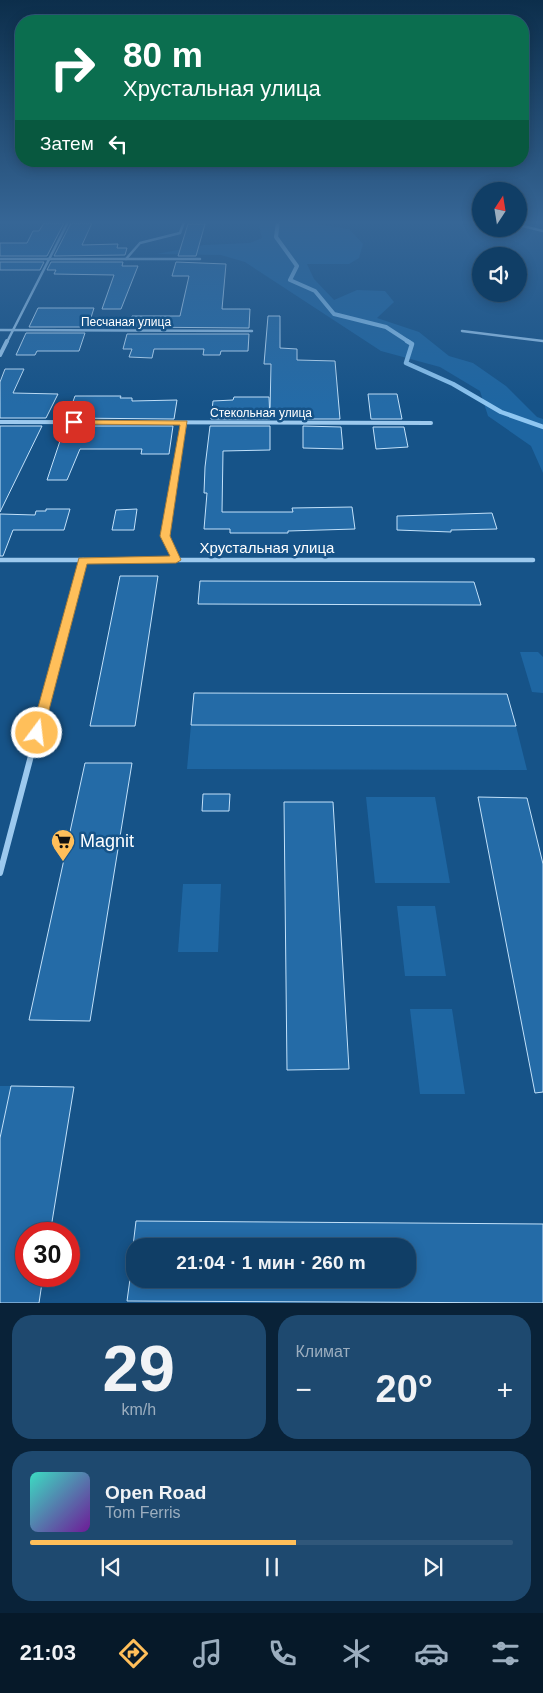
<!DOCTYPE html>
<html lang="ru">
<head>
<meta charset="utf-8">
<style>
  body { margin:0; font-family:Helvetica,sans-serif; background:#1e496f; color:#f1f3f6; height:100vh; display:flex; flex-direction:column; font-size:19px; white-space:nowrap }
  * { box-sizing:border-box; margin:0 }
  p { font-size:16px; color:#9caebf }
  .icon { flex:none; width:28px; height:28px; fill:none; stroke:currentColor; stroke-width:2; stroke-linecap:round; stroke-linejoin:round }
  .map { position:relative; height:1303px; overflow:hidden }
  .details { display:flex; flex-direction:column; gap:12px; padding:12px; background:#092238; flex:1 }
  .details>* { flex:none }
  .hud { position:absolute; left:15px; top:15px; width:514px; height:152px; border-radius:20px; box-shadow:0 2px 12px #0003,0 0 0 1px #30577a; background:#0b6e4f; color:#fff; overflow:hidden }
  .needle { width:32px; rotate:12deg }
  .controls { position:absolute; left:472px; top:182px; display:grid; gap:10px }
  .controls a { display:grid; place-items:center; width:55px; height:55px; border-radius:50%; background:#103e66; box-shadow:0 2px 12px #0003,0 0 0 1px #30577a; font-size:25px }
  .speed { position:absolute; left:15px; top:1222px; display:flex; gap:10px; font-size:25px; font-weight:700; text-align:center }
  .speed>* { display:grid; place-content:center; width:65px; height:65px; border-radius:50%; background:#103e66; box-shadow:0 2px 12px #0003,0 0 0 1px #30577a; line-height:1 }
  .speed .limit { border:8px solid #d22; background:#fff; color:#111 }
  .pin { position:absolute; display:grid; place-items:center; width:42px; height:42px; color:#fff; margin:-21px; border-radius:10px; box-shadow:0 2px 8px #0006 }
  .me { position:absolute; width:55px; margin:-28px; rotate:15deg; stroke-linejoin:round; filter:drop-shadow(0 0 4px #0008) }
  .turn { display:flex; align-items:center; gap:18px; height:105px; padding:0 25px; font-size:22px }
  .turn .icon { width:65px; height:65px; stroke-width:2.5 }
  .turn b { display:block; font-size:35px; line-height:42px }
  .then { display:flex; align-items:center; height:48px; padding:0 25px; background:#0003; gap:10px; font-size:19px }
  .big { font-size:38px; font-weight:800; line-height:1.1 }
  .details .card { flex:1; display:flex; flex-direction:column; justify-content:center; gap:8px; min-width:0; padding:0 18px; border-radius:20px; background:#1e496f }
  .details .dial { align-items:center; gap:0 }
  .dial b { font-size:65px; line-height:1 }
  .song { display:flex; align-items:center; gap:15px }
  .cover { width:60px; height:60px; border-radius:8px; background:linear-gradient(135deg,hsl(170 70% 55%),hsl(280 70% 35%)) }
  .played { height:5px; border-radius:2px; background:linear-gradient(90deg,#ffbf5a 55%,#30577a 55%) }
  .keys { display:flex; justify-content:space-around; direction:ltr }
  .heat { display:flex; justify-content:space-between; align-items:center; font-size:28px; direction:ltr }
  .details .tiles { flex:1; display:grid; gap:12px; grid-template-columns:1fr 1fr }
  .card:last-child { grid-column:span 2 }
  .trip { position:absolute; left:126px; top:1238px; width:290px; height:50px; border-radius:20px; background:#103e66; box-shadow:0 2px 12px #0003,0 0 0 1px #30577a; font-weight:800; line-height:50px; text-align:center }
  .tabs { display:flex; height:80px; justify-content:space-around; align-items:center; background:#061929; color:#9caebf }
  .tabs .icon { width:35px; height:35px }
  .tabs .active { color:#ffbf5a }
  .tabs b { font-size:22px; color:#f1f3f6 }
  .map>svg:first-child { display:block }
</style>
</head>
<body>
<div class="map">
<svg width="543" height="1303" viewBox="0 0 543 1303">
  <rect width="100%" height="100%" fill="#165388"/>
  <g fill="#1e66a2">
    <path d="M258,222H302L349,229L363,244L359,258L349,264H307L314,279L334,300L357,290L385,291L394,302L377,318L419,332L449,356L473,363L506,386L537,417L543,419V473L531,446L488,416L480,391L440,367L381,351L245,262L221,255L157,254L204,245L250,243L262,238Z"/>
    <path d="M520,652H538L543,657V693L532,692Z"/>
    <path d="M191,725L516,726L527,770L187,769Z"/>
    <path d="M366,797H435L450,883H375Z"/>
    <path d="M183,884H221L218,952H178Z"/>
    <path d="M397,906H435L446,976H405Z"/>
    <path d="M410,1009H452L465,1094H420Z"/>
    <path d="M0,1086H11L0,1138Z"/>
  </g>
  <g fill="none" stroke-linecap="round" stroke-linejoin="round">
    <path stroke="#8ec6f1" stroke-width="4" d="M278,222L276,237L297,266L290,280L315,291L334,314L386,327L409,342"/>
    <path stroke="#8ec6f1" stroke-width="4.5" d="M407,341L412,344L406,363L453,384L501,412L543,427"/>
  </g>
  <g fill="#246ba7" stroke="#c2e1fa">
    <path d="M44,223H64L47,256H0V243H27L33,231H39Z"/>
    <path d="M71,223H92L82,245L118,244L117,248H127L125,255L54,256Z"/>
    <path d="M188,224H205L196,256H178Z"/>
    <path d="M0,262H44L40,270H0Z"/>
    <path d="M51,262H123L122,266H138L121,309H102L114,275L54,274L56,270H47Z"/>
    <path d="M176,262L226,264L222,309H250L249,328L129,327L132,316H180L189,276H172Z"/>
    <path d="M38,308H94L88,327H29Z"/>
    <path d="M268,316H280V348L297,349V360L335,361L340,419H304V411H270L271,364H264Z"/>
    <path d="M26,333H85L79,351H37L35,355H16Z"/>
    <path d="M127,334H249L248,351H221L220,355H203L204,349H154L152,358L129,357L132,349H123Z"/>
    <path d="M5,369H24L13,393L58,394L46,418H0V382Z"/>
    <path d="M368,394H397L402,419H371Z"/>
    <path d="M75,396H121L120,398H132V401L177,400L174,419L67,418Z"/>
    <path d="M234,397H269L270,419H211L213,401L233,400Z"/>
    <path d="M0,426H42L0,512Z"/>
    <path d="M65,426H173L169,454H141L142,449H80L67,480H47Z"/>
    <path d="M210,426H270V450L223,451L222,512H293L292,508L352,507L355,529L288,531V533H230V529H204L207,493H204L205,467Z"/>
    <path d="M303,426L341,427L343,449L303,448Z"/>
    <path d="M373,427H404L408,447L376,449Z"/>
    <path d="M46,509H70L64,530H13L3,556H0V514L35,515L36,511H46Z"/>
    <path d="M137,509L134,530H112L116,510Z"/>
    <path d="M492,513L497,529L451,530V532L397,530V516Z"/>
    <path d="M120,576H158L135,726H90Z"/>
    <path d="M200,581L474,582L481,605L198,604Z"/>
    <path d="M194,693L507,694L516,726L191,725Z"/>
    <path d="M85,763H132L90,1021L29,1020Z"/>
    <path d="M203,794H230L229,811H202Z"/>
    <path d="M478,797L527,798L543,864V1092L535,1093Z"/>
    <path d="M284,802H333L349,1069L287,1070Z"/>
    <path d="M11,1086L74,1087L50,1234H26V1276H43L39,1303H0V1138Z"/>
    <path d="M136,1221L543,1224V1303L127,1301L130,1279H408V1246H133Z"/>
  </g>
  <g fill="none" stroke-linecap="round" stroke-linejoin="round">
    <g stroke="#9cc9ee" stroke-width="2.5">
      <path d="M519,225L543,231"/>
      <path d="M0,259H200"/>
      <path d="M126,259L140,243L180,233L184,222"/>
      <path d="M0,330L252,331"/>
      <path d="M462,331L543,341"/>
      <path d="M7,342L68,222"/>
    </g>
    <g stroke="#9cc9ee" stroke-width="4">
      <path d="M0,355L7,341"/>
      <path d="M0,422L431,423"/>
      <path d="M172,498L185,423"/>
    </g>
    <g stroke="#9cc9ee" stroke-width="4.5">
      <path d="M172,497L165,536L176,559"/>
      <path d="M0,560H533"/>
      <path d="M46,700L83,560"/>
    </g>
    <path stroke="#9cc9ee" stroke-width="6" d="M0,873L46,699"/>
  </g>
  <linearGradient id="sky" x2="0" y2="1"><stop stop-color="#0c2e4b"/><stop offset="0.55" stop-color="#366696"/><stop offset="1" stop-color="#366696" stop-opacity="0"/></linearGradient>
  <rect width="543" height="404" fill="url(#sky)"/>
  <path fill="#ffbf5a" stroke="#a67c3a" d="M74,420L187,421L170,536L181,560L176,563L87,564L43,733L41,736H32L31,733L79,558L170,556L160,536L180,425L71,424V421Z"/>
  <defs>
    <g id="supermarket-pin" transform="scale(1.25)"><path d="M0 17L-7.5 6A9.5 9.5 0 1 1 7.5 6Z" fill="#ffbf5a" stroke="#165388"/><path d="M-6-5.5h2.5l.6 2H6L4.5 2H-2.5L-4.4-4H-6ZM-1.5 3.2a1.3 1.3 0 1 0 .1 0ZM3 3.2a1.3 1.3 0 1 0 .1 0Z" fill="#111"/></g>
  </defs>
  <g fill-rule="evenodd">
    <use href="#supermarket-pin" x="63" y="841"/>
  </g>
  <g text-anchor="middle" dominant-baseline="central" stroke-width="5" stroke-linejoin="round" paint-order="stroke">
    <g font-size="12" fill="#fff" stroke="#165388">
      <text x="126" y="322">Песчаная улица</text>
      <text x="261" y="413">Стекольная улица</text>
    </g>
    <g font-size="15" fill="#fff" stroke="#165388">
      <text x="267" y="547">Хрустальная улица</text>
    </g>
    <g font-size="18" fill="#fff" stroke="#165388" text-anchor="start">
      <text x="80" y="841">Magnit</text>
    </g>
  </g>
</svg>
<div class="controls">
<a><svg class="needle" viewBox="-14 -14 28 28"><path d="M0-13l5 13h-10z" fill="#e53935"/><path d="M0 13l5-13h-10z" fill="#9caebf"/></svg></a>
<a><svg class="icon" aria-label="sound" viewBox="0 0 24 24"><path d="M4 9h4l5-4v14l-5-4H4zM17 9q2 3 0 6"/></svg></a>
</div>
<div class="speed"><div class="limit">30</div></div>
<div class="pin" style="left:74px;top:422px;background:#d93025"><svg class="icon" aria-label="arrive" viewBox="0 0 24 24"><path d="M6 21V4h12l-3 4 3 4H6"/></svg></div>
<svg class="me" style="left:37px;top:733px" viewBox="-20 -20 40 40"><circle r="17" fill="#ffbf5a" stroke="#fff" stroke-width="3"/><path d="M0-11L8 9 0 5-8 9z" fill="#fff"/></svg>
<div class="trip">21:04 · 1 мин · 260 m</div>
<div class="hud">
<div class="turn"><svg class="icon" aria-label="right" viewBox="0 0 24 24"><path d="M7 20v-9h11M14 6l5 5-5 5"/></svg><div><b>80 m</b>Хрустальная улица</div></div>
<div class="then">Затем<svg class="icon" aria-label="left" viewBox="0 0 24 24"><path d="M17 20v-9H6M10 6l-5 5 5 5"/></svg></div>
</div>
</div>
<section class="details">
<div class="tiles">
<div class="card dial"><b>29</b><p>km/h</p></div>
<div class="card"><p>Климат</p>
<div class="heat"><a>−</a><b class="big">20°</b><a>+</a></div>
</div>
<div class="card">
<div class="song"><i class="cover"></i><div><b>Open Road</b><p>Tom Ferris</p></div></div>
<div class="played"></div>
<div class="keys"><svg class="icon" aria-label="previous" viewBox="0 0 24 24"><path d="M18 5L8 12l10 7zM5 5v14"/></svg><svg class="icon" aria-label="pause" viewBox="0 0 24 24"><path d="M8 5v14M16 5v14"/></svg><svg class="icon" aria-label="next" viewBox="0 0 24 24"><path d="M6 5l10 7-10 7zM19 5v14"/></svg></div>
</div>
</div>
</section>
<nav class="tabs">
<b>21:03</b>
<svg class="icon active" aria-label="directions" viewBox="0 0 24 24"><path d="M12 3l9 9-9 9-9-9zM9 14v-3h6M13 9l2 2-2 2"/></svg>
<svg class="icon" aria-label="music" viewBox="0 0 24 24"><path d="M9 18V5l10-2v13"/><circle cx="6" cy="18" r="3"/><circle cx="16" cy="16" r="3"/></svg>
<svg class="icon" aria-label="phone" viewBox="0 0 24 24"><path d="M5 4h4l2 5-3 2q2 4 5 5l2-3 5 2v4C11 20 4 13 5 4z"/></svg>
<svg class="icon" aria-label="climate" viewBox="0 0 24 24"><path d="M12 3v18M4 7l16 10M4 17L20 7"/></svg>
<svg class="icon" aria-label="car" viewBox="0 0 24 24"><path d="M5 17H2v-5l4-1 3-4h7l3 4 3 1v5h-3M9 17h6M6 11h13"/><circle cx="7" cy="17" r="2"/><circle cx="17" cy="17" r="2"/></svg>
<svg class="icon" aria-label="filters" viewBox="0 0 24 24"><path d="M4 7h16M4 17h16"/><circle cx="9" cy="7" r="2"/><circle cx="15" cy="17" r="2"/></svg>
</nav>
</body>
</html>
